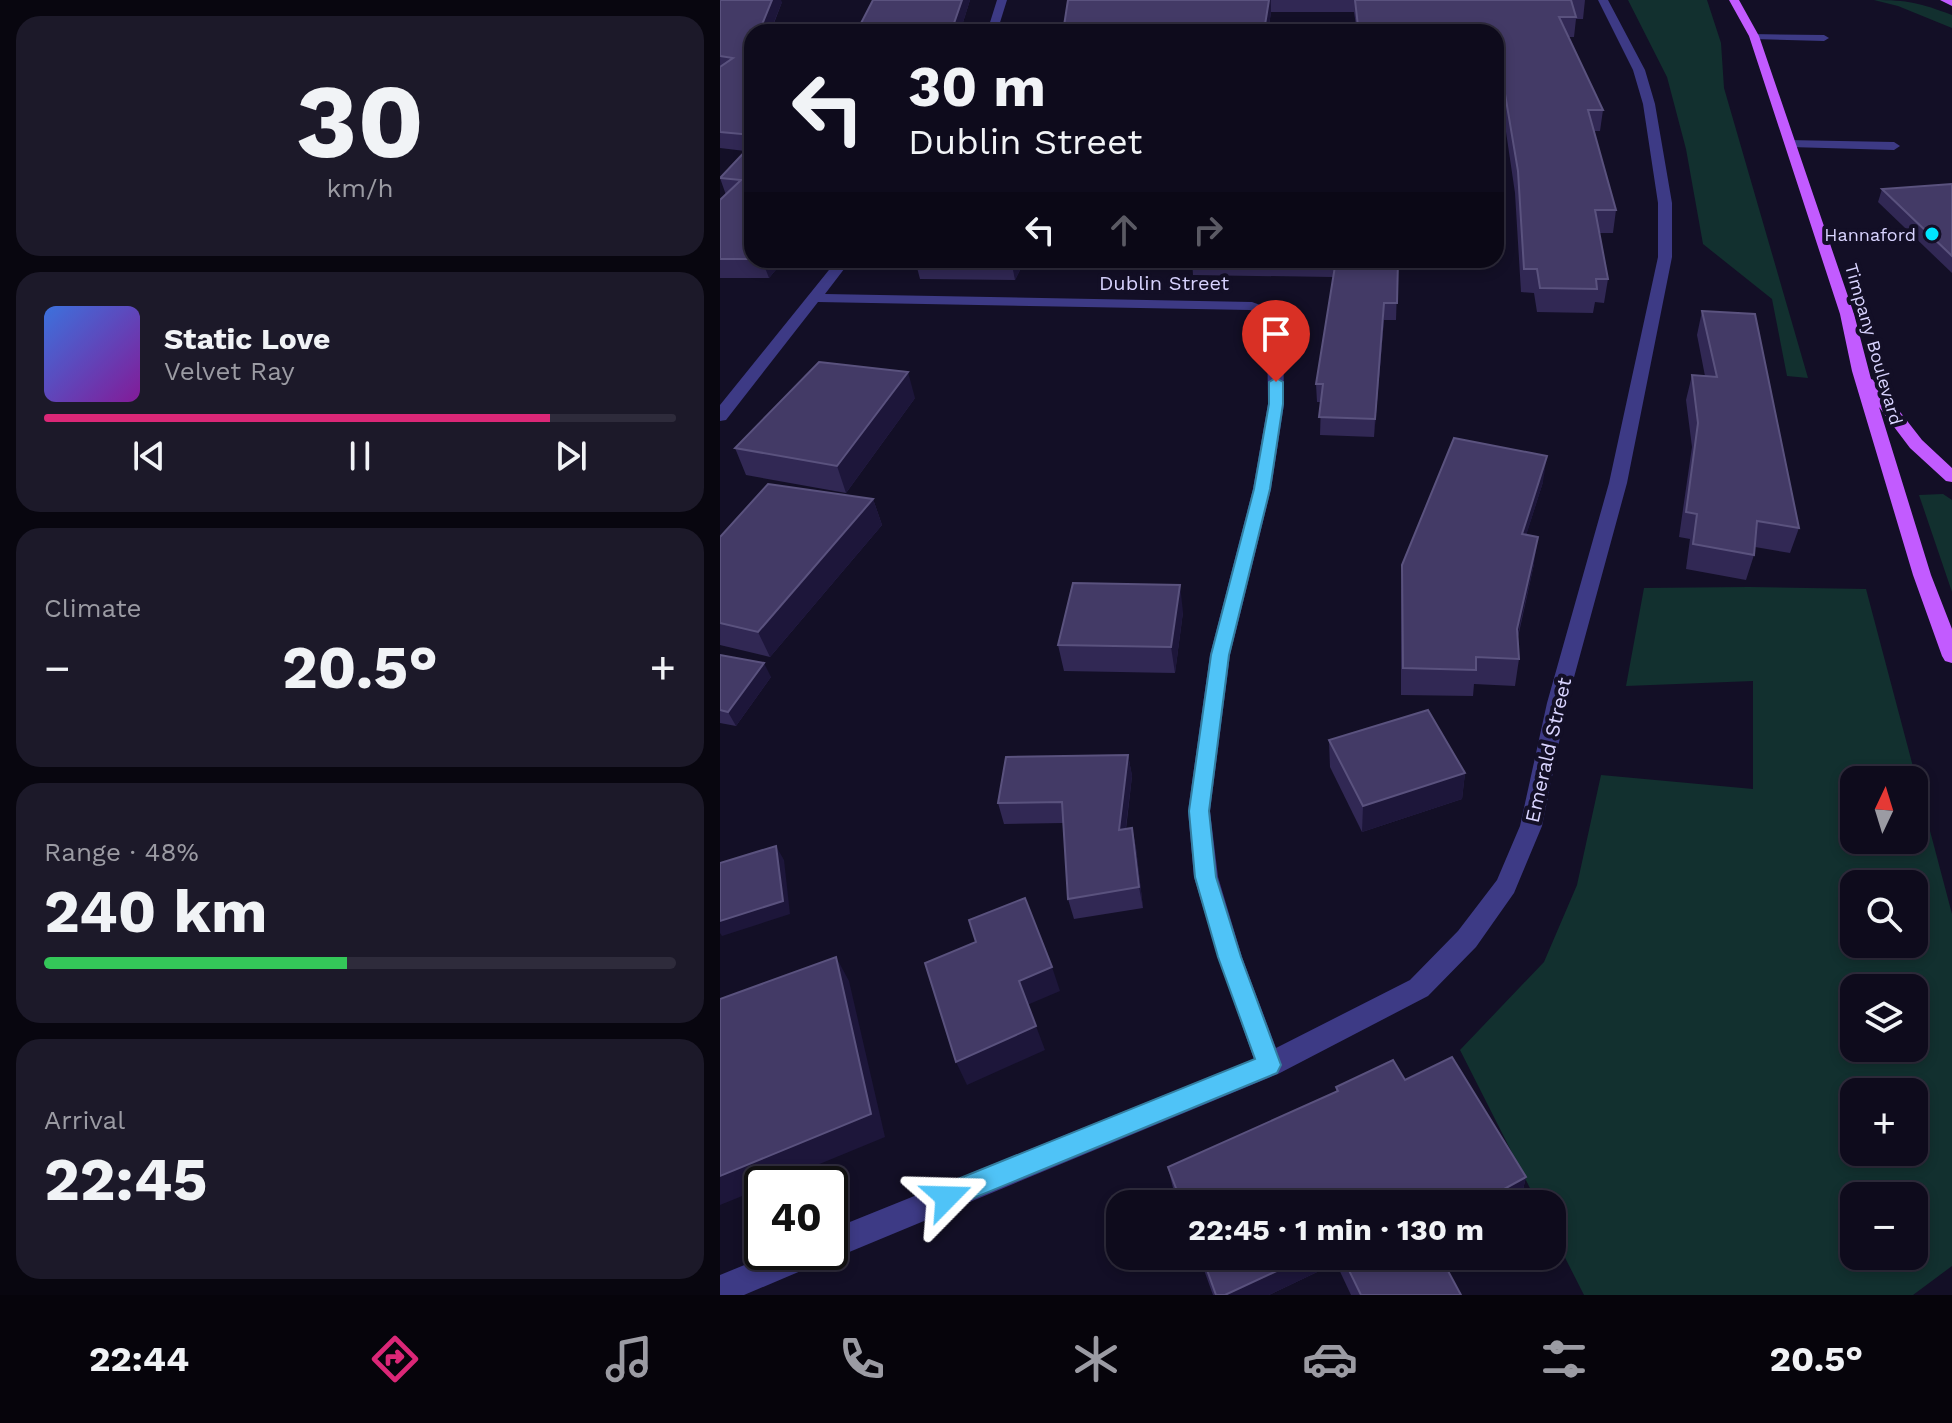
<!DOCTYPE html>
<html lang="en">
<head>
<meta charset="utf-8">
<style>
  body { margin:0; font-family:"Work Sans",sans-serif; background:#1c1929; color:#f1f3f6; height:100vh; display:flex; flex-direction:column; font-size:30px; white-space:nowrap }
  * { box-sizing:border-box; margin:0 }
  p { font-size:26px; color:#9b9ba3 }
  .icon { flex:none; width:44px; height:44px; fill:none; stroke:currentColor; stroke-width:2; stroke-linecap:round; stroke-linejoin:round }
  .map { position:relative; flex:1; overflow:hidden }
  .drawer { display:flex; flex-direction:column; gap:16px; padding:16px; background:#08060f; width:720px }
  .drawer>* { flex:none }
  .banner { position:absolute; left:24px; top:24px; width:760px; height:244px; border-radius:24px; box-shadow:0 4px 12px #0003,0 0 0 2px #2e2b3b; background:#0e0b1c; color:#f1f3f6; overflow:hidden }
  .needle { width:52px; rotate:4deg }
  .tools { position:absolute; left:1120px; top:766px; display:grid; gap:16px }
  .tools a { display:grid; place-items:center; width:88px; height:88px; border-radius:16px; background:#0e0b1c; box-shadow:0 4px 12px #0003,0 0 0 2px #2e2b3b; font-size:40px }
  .speed { position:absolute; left:24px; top:1166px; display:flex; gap:16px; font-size:40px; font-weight:700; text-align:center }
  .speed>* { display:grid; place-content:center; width:104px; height:104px; border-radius:50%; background:#0e0b1c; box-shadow:0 4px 12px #0003,0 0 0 2px #2e2b3b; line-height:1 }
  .speed .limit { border:4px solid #111; border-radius:12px; background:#fff; color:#111 }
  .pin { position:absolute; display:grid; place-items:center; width:68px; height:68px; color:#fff; margin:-82px -34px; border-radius:50% 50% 50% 0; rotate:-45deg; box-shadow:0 0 8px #0007 }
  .pin .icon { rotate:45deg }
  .me { position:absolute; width:88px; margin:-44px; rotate:68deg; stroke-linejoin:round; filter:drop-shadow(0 0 6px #0008) }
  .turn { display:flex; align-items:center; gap:28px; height:168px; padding:0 32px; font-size:36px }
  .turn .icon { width:104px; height:104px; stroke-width:2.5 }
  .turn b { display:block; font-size:56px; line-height:68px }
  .lanes { display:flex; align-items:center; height:76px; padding:0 32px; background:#0003; justify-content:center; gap:40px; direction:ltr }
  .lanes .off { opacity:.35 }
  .big { font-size:60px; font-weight:700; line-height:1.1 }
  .drawer .card { flex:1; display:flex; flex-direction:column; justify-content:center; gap:12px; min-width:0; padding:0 28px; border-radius:24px; background:#1c1929 }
  .drawer .dial { align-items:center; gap:0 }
  .dial b { font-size:104px; line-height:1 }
  .song { display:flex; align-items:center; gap:24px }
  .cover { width:96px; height:96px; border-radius:12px; background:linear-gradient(135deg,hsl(220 70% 55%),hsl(290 70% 35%)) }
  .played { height:8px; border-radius:4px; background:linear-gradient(90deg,#db2777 80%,#2e2b3b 80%) }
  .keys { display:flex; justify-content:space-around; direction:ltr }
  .heat { display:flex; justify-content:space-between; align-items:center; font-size:44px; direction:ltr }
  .charge { height:12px; border-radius:6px; background:linear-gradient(90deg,#34c759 48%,#2e2b3b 0) }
  .trip { position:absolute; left:386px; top:1190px; width:460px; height:80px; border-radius:24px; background:#0e0b1c; box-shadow:0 4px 12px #0003,0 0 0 2px #2e2b3b; font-weight:700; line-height:80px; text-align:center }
  .dock { display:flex; height:128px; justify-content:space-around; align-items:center; background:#06040b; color:#9b9ba3 }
  .dock .icon { width:56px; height:56px }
  .dock .on { color:#db2777 }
  .dock b { font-size:36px; color:#f1f3f6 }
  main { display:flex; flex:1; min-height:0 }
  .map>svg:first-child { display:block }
</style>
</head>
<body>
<main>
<section class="drawer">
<div class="card dial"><b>30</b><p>km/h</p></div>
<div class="card">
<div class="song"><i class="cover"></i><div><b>Static Love</b><p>Velvet Ray</p></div></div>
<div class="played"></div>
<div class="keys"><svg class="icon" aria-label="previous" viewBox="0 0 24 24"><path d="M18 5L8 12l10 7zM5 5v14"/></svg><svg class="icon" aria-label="pause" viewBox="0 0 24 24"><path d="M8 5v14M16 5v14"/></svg><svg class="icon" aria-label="next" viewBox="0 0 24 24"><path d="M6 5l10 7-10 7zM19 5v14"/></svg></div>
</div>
<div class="card"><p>Climate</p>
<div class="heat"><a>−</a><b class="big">20.5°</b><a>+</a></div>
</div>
<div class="card"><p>Range · 48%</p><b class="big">240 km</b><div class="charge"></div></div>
<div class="card"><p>Arrival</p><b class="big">22:45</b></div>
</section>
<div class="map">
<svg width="1232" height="1295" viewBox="0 0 1232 1295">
  <rect width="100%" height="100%" fill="#130f26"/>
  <g fill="#12302f" fill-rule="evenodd">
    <path d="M908,0H987L1001,43L1004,88L1088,378L1067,376L1052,299L983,244L966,149L947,77Z"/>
    <path d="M1154,0C1188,0 1200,3 1232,15V28L1178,6Z"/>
    <path d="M1223,494L1232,500V592L1199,495Z"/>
    <path d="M1029,587L1146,589L1232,914V1266L1193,1295H864L832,1232V1204H818L740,1050L824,962L857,885L881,775L1033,789V681L906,686L924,588ZM1134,780H1194V840H1134ZM1134,884H1194V944H1134ZM1134,988H1194V1048H1134ZM1134,1092H1194V1152H1134ZM1134,1196H1194V1256H1134Z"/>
  </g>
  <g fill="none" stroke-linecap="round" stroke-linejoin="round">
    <g fill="#3d3a85" fill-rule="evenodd">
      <path d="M277,0H287L277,32H267Z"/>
      <path d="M878,0H888L925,70L935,104L952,203V257L907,483L847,703L822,826L794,893L756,947L708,996L558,1074L110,1260L104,1257L102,1262L24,1295H0V1275L56,1252H110V1230L534,1059L498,957L474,877L468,811L490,655L533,489L548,404L547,327L543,316L530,310L98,302L6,420L0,421V405L117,260H131L105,294L532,302L554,310L563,327L564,404L551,489L510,655L490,811L498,877L522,957L556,1048L690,980L738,931L777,880L800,826L827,703L889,483L938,257V203L923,104L913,70Z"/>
      <path d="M1030,34L1104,35L1109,38L1104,41L1034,39L1029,36Z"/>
      <path d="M1066,140L1174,142L1180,146L1174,150L1070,147L1066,146Z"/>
    </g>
    <g fill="#c25bff" fill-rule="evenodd">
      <path d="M1009,0H1019L1039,36L1134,314L1151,379L1156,381L1202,440L1232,468V482L1226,481L1190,448L1159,407L1211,575L1232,629V663L1225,661L1222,656L1193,575L1132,371L1120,314L1029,36Z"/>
      <path d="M1220,0H1232V6Z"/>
    </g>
  </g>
  <g fill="#312854">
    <path d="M0,0L62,2L51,31L138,29L153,0H250L240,32H32V260H64L49,278H0V200L6,195L0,178L25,151L0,148Z"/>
    <path d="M348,0H865L863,19H856L854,37H848L883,110L880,131H874L896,210L893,233H879L888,279L884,303L875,302L873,313L817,312L814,293L801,292L795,193L780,91H776V32H637L634,12H551L548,32H343Z"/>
    <path d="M1232,184V273L1158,202L1162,189Z"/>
    <path d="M195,260H305L295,280L200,279Z"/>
    <path d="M472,260H678L676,320H664L654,437L600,435L601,402H597L596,384L613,277L473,275Z"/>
    <path d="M982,311L1079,528L1070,553L1035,547L1034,555L1026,580L966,569L970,539L959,537L972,447L966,400L972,375L985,376L977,335Z"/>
    <path d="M195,398L126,493L26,475L15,448Z"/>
    <path d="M823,482L806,535L814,564L798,637L799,659L795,686L754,684L753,696L681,695V592L682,565Z"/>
    <path d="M153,499L162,525L50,657L0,645V537Z"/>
    <path d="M463,612L455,673L344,671L338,645Z"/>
    <path d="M0,655L51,677L16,726L0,723Z"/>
    <path d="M609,740L745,773L742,799L642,832L610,767Z"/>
    <path d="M408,755L412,776L406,829L412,828L416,848L423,908L354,919L348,899L343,823L284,824L278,803Z"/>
    <path d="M685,1080L806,1177L801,1198L790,1204H459L453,1188L448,1167L616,1092V1087Z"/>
    <path d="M479,1256H720L741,1295H631L616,1263L549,1295H493Z"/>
  </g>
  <g fill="#1d163a">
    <path d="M52,0H61L62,2L50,32H39Z"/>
    <path d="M242,0H250L240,32H231Z"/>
    <path d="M549,0H551V12L548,32H544Z"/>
    <path d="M42,260H64L49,278Z"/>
    <path d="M291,260H305L295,280Z"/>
    <path d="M664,303V320L654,437L655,419Z"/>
    <path d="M188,372L195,398L126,493L117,466Z"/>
    <path d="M827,456L823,482L798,561L802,534Z"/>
    <path d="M153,499L162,525L50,657L38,632Z"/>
    <path d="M818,537L814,564L793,656L797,629Z"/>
    <path d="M460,585L463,612L455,673L451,647Z"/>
    <path d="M44,663L51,677L16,726L8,712Z"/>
    <path d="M408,755L412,776L403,850L399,830Z"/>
    <path d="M745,773L742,799L642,832L643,806Z"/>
    <path d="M412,828L416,848L423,908L419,887Z"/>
    <path d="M56,846L64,860L70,914L2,936L0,933V921Z"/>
    <path d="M116,957L129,981L165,1137L51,1184H42V1188L0,1205V1176Z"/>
    <path d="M332,967L340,991L307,1005L299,981Z"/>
    <path d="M316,1026L325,1050L247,1085L236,1062Z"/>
    <path d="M806,1177L801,1198L790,1204H757Z"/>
    <path d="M589,1256H616V1263L549,1295H505Z"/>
  </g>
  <g fill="#433a66" stroke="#5a527e" stroke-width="2">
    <path d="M0,0H52L39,32H32V135L0,132V67L13,58L0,56Z"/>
    <path d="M153,0H242L231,32H50L54,29H138Z"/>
    <path d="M348,0H549L544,31L343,32Z"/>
    <path d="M635,0H851L856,17H839L883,110H868L896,210H875L888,279H876L877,289L820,288L817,269H804L798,171L781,70H776V32H694L692,26H638Z"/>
    <path d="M32,144V259H0V200L21,180L0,178Z"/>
    <path d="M1232,184V256L1162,189Z"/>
    <path d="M601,260H678L677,303H664L655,419L599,417L603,384H596L616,260Z"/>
    <path d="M982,311L1035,314L1079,528L1037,521L1034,555L973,544L977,514L966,512L978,423L972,375L997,377Z"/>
    <path d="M99,362L188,372L117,466L15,448Z"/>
    <path d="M734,438L827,456L802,534L818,537L797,629L799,659L756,657V670L683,668L682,565Z"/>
    <path d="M48,484L153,499L38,632L0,623V537Z"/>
    <path d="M353,583L460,585L451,647L338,645Z"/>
    <path d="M0,655L44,663L8,712L0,710Z"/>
    <path d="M708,710L745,773L643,806L609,740Z"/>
    <path d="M408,755L399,830L412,828L419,887L348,899L342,802L278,803L286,757Z"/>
    <path d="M56,846L63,901L0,921V863Z"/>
    <path d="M305,898L332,967L299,981L316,1026L236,1062L205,963L256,942L249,920Z"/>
    <path d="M116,957L151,1114L0,1176V999Z"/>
    <path d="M732,1057L806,1177L757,1204H462L448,1167L618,1091L616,1087L673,1060L685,1080Z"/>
    <path d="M482,1256H589L505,1295H496Z"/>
    <path d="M622,1256H720L741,1295H641Z"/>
  </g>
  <path fill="#4fc3f7" stroke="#337fa1" stroke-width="2" d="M556,378L563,382V404L550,489L509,655L489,811L496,877L521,957L561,1065L557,1073L227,1209L218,1206L214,1197L218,1187L535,1059L498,957L475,877L469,811L491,655L534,489L549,404V382Z"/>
  <circle fill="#00e5ff" stroke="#130f26" stroke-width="3" cx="1212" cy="234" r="8"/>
  <g text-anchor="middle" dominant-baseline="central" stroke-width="8" stroke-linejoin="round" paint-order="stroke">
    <g font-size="18" fill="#d9d4ff" stroke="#130f26" text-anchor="end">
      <text x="1196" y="234">Hannaford</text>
    </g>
    <g font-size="18" fill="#d9d4ff" stroke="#130f26">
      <text transform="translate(1154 344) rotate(74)">Timpany Boulevard</text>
    </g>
    <g font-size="20" fill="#d9d4ff" stroke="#130f26">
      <text x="444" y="283">Dublin Street</text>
      <text transform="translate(828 750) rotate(-77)">Emerald Street</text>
    </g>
  </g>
</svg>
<div class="tools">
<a><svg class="needle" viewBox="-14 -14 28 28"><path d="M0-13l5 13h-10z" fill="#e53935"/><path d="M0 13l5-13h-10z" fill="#9b9ba3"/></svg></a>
<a><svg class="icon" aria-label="search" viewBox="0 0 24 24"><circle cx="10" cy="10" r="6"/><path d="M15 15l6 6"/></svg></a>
<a><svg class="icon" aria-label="layers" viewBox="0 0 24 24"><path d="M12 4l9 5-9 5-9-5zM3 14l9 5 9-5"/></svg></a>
<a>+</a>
<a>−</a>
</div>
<div class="speed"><div class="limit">40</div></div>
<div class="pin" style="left:556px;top:382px;background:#d93025"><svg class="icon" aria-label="arrive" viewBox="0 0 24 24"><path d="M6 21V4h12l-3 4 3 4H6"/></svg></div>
<svg class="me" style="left:227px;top:1197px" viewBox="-20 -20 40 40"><path d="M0-17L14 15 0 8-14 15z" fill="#4fc3f7" stroke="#fff" stroke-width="4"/></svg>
<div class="trip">22:45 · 1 min · 130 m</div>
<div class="banner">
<div class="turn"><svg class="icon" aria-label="left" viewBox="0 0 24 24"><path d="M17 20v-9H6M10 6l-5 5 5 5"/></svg><div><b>30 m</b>Dublin Street</div></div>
<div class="lanes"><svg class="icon" aria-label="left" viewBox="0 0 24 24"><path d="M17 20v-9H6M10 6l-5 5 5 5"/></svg><svg class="icon off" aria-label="ahead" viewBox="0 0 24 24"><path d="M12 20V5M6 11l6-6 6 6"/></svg><svg class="icon off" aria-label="right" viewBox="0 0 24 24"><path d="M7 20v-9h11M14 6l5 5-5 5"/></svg></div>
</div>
</div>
</main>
<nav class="dock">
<b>22:44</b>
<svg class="icon on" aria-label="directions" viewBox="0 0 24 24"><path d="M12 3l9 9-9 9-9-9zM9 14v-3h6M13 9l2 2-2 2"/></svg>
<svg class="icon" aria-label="music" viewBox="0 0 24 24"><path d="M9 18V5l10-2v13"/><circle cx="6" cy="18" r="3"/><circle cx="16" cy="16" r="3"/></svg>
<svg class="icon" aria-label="phone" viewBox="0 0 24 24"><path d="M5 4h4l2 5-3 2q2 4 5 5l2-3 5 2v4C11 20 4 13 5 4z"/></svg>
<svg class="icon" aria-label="climate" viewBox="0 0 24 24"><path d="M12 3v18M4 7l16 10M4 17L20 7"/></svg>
<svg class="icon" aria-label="car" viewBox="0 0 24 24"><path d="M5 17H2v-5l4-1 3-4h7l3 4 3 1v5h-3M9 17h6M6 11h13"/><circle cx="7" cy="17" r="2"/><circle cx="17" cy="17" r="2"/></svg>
<svg class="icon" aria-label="filters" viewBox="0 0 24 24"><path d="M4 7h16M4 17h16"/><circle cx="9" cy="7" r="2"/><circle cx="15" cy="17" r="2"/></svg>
<b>20.5°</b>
</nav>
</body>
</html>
